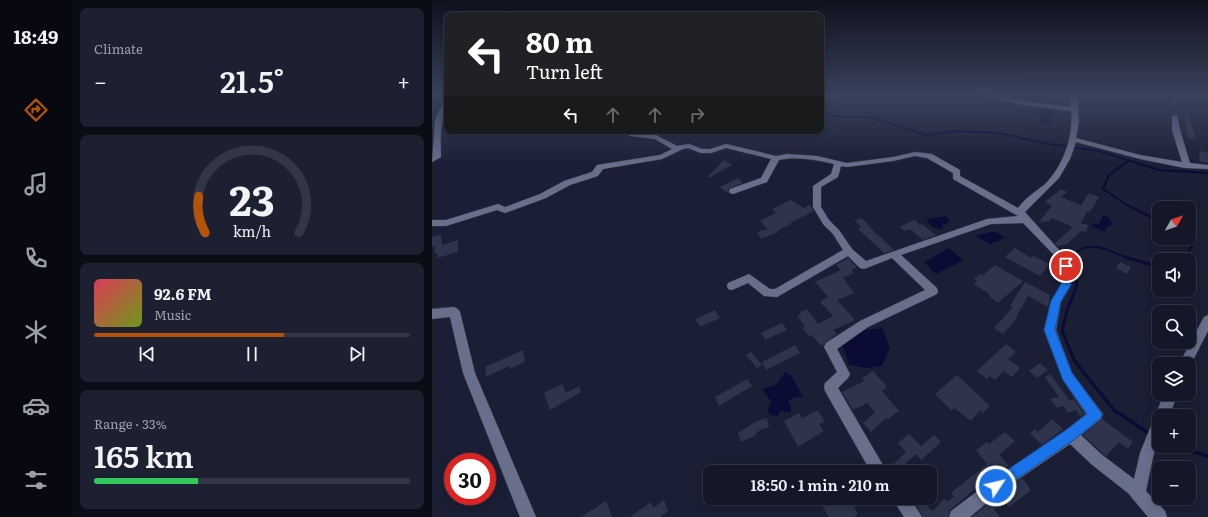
<!DOCTYPE html>
<html lang="en">
<head>
<meta charset="utf-8">
<style>
  body { margin:0; font-family:Literata,serif; background:#1d2030; color:#f1f3f6; height:100vh; display:flex; flex-direction:column; font-size:15px; white-space:nowrap }
  * { box-sizing:border-box; margin:0 }
  p { font-size:13px; color:#9d9fa8 }
  .icon { flex:none; width:22px; height:22px; fill:none; stroke:currentColor; stroke-width:2; stroke-linecap:round; stroke-linejoin:round }
  .map { position:relative; flex:1; overflow:hidden }
  .panel { display:flex; flex-direction:column; gap:8px; padding:8px; background:#0b0d16; width:360px }
  .panel>* { flex:none }
  .hud { position:absolute; left:12px; top:12px; width:380px; height:122px; border-radius:8px; box-shadow:0 2px 10px #0003,0 0 0 1px #333645; background:#202124; color:#fff; overflow:hidden }
  .needle { width:26px; rotate:50deg }
  .controls { position:absolute; left:720px; top:201px; display:grid; gap:8px }
  .controls a { display:grid; place-items:center; width:44px; height:44px; border-radius:8px; background:#141728; box-shadow:0 2px 10px #0003,0 0 0 1px #333645; font-size:20px }
  .speed { position:absolute; left:12px; top:453px; display:flex; gap:8px; font-size:20px; font-weight:700; text-align:center }
  .speed>* { display:grid; place-content:center; width:52px; height:52px; border-radius:50%; background:#141728; box-shadow:0 2px 10px #0003,0 0 0 1px #333645; line-height:1 }
  .speed .limit { border:6px solid #d22; background:#fff; color:#111 }
  .pin { position:absolute; display:grid; place-items:center; width:34px; height:34px; color:#fff; margin:-17px; border:2px solid #fff; border-radius:50%; box-shadow:0 1px 4px #0007 }
  .me { position:absolute; width:44px; margin:-22px; rotate:55deg; stroke-linejoin:round; filter:drop-shadow(0 0 3px #0008) }
  .turn { display:flex; align-items:center; gap:14px; height:84px; padding:0 16px; font-size:18px }
  .turn .icon { width:52px; height:52px; stroke-width:2.5 }
  .turn b { display:block; font-size:28px; line-height:34px }
  .lanes { display:flex; align-items:center; height:38px; padding:0 16px; background:#0003; justify-content:center; gap:20px; direction:ltr }
  .lanes .off { opacity:.35 }
  .big { font-size:30px; font-weight:600; line-height:1.1 }
  .panel .card { flex:1; display:flex; flex-direction:column; justify-content:center; gap:6px; min-width:0; padding:0 14px; border-radius:8px; background:#1d2030 }
  .panel .dial { align-items:center; gap:0 }
  .dial svg { height:104px; overflow:visible; fill:none; stroke:#333645; stroke-width:7; stroke-linecap:round; text-anchor:middle }
  .dial text { fill:#f1f3f6; stroke:none }
  .song { display:flex; align-items:center; gap:12px }
  .cover { width:48px; height:48px; border-radius:6px; background:linear-gradient(135deg,hsl(350 70% 55%),hsl(80 70% 35%)) }
  .played { height:4px; border-radius:2px; background:linear-gradient(90deg,#b45309 60%,#333645 60%) }
  .keys { display:flex; justify-content:space-around; direction:ltr }
  .heat { display:flex; justify-content:space-between; align-items:center; font-size:22px; direction:ltr }
  .charge { height:6px; border-radius:3px; background:linear-gradient(90deg,#34c759 33%,#333645 0) }
  .trip { position:absolute; left:271px; top:465px; width:234px; height:40px; border-radius:8px; background:#141728; box-shadow:0 2px 10px #0003,0 0 0 1px #333645; font-weight:600; line-height:40px; text-align:center }
  main { display:flex; flex:1; min-height:0 }
  .tabs { display:flex; flex-direction:column; width:72px; justify-content:space-around; align-items:center; background:#080910; color:#9d9fa8 }
  .tabs .icon { width:28px; height:28px }
  .tabs .on { color:#b45309 }
  .tabs b { font-size:18px; color:#f1f3f6 }
  .map>svg:first-child { display:block }
</style>
</head>
<body>
<main>
<nav class="tabs">
<b>18:49</b>
<svg class="icon on" aria-label="directions" viewBox="0 0 24 24"><path d="M12 3l9 9-9 9-9-9zM9 14v-3h6M13 9l2 2-2 2"/></svg>
<svg class="icon" aria-label="music" viewBox="0 0 24 24"><path d="M9 18V5l10-2v13"/><circle cx="6" cy="18" r="3"/><circle cx="16" cy="16" r="3"/></svg>
<svg class="icon" aria-label="phone" viewBox="0 0 24 24"><path d="M5 4h4l2 5-3 2q2 4 5 5l2-3 5 2v4C11 20 4 13 5 4z"/></svg>
<svg class="icon" aria-label="climate" viewBox="0 0 24 24"><path d="M12 3v18M4 7l16 10M4 17L20 7"/></svg>
<svg class="icon" aria-label="car" viewBox="0 0 24 24"><path d="M5 17H2v-5l4-1 3-4h7l3 4 3 1v5h-3M9 17h6M6 11h13"/><circle cx="7" cy="17" r="2"/><circle cx="17" cy="17" r="2"/></svg>
<svg class="icon" aria-label="filters" viewBox="0 0 24 24"><path d="M4 7h16M4 17h16"/><circle cx="9" cy="7" r="2"/><circle cx="15" cy="17" r="2"/></svg>
</nav>
<section class="panel">
<div class="card"><p>Climate</p>
<div class="heat"><a>−</a><b class="big">21.5°</b><a>+</a></div>
</div>
<div class="card dial"><svg viewBox="0 0 100 80">
<path d="M14 69A42 42 0 1 1 86 69"/>
<path d="M14 69A42 42 0 0 1 9 41" stroke="#b45309"/>
<text x="50" y="56" font-size="32" font-weight="700">23</text>
<text x="50" y="72" font-size="11">km/h</text>
</svg></div>
<div class="card">
<div class="song"><i class="cover"></i><div><b>92.6 FM</b><p>Music</p></div></div>
<div class="played"></div>
<div class="keys"><svg class="icon" aria-label="previous" viewBox="0 0 24 24"><path d="M18 5L8 12l10 7zM5 5v14"/></svg><svg class="icon" aria-label="pause" viewBox="0 0 24 24"><path d="M8 5v14M16 5v14"/></svg><svg class="icon" aria-label="next" viewBox="0 0 24 24"><path d="M6 5l10 7-10 7zM19 5v14"/></svg></div>
</div>
<div class="card"><p>Range · 33%</p><b class="big">165 km</b><div class="charge"></div></div>
</section>
<div class="map">
<svg width="776" height="517" viewBox="0 0 776 517">
  <rect width="100%" height="100%" fill="#1b1f35"/>
  <g fill="#0a0c35">
    <path d="M611,108L624,111L618,118L619,120L617,121L619,125L607,122L611,120L607,116Z"/>
    <path d="M671,215L677,218L680,224L673,229V232L659,226L662,223L667,224Z"/>
    <path d="M514,216L517,221L516,223L510,225L511,229L502,228L495,221V219Z"/>
    <path d="M559,232H564L576,239L570,238L568,241L561,242L559,245L544,236Z"/>
    <path d="M517,248L532,260L504,274L492,262Z"/>
    <path d="M450,328L458,348L450,366L434,368L417,365L410,345L432,330Z"/>
    <path d="M353,372L359,375L371,397C364,396 360,397 356,402L359,407V413L349,411L345,416L338,415L335,410L339,402L330,389L344,385Z"/>
  </g>
  <g fill="none" stroke-linecap="round" stroke-linejoin="round">
    <g stroke="#0a0c35" stroke-width="2">
      <path d="M389,114L409,117H437L494,135L528,131L566,133L617,144L667,151L727,170L776,173"/>
      <path d="M696,161L677,175L671,189L695,205L727,221"/>
      <path d="M639,258C654,237 676,250 695,258"/>
      <path d="M752,258L760,246L754,238"/>
    </g>
    <g stroke="#0a0c35" stroke-width="3">
      <path d="M639,257L645,285L635,311L630,331L642,360L652,373"/>
      <path d="M693,257L727,267"/>
      <path d="M750,260L752,257"/>
    </g>
    <g stroke="#0a0c35" stroke-width="3.5">
      <path d="M651,372L682,410L718,434"/>
      <path d="M741,446L776,456"/>
    </g>
  </g>
  <g fill="#2e344b">
    <path d="M757,114L764,139L756,138L752,115Z"/>
    <path d="M768,151L776,153V163L767,161Z"/>
    <path d="M292,160L300,165L277,178L276,176Z"/>
    <path d="M306,178L311,183L298,188L296,190L297,194L287,187Z"/>
    <path d="M629,189L635,192L629,197L649,205L657,193L667,197L658,212L655,211L649,223L656,225L654,232L649,231L635,244L626,246L623,243L641,227L620,218L618,221L607,222L620,206L613,202Z"/>
    <path d="M359,200L372,208L378,205L382,211L358,223L359,224L345,231L346,232L329,239L325,232L336,229L328,221L344,213L340,209Z"/>
    <path d="M430,218L445,235H446L462,250L452,253L426,229L429,228L423,220Z"/>
    <path d="M482,220L488,225L490,224L504,235L491,240L478,229L473,231L468,227Z"/>
    <path d="M9,234L10,245L26,240V252L5,258L6,253L3,254V246L0,247V237Z"/>
    <path d="M583,248L599,258L601,256L617,264L608,276L573,257Z"/>
    <path d="M416,258L425,267L419,270L422,273L411,278L422,293L405,300L423,320L401,330L405,334L389,346L380,335L377,336L370,328L373,326L365,316L369,314L368,312L375,309L386,324L401,316L388,302L396,297L383,282L409,270L404,265Z"/>
    <path d="M688,262L699,267L695,274L684,268Z"/>
    <path d="M563,265L591,281L566,303L557,296L558,295L542,284L545,281L542,279L548,274L551,275Z"/>
    <path d="M593,282L618,295L616,307L596,296L584,317L585,318L571,334L562,328L581,307L578,306Z"/>
    <path d="M283,310L288,318L268,327L263,319Z"/>
    <path d="M350,323L355,330L333,340L329,333Z"/>
    <path d="M574,344L584,352L576,359L588,368L580,377L572,371L563,380L558,376L555,379L545,371Z"/>
    <path d="M363,345L368,353L334,370L330,362Z"/>
    <path d="M91,350L93,362L78,369L77,366L54,377L53,367Z"/>
    <path d="M319,352L330,365L325,368L314,355Z"/>
    <path d="M608,363L616,370L605,378L597,371Z"/>
    <path d="M441,371L455,387L450,391L467,411L456,419L454,418L439,432L431,423L443,412L435,403L421,410L410,392L432,381L430,378Z"/>
    <path d="M618,374L638,401L642,399L652,414L648,416L644,410L636,413L631,406L625,408L618,399L627,397L613,377Z"/>
    <path d="M525,375L558,406L551,413L548,410L539,421L522,408L520,411L503,394Z"/>
    <path d="M315,379L320,386L287,406L283,397Z"/>
    <path d="M130,384L134,393L147,386L149,392L118,410L112,393Z"/>
    <path d="M386,410L393,422L387,424L392,431L366,447L352,421L367,413L370,418Z"/>
    <path d="M335,418L337,427L328,430L321,437L309,442L306,433L325,421Z"/>
    <path d="M620,419L631,429L610,445L598,433L603,429L606,432Z"/>
    <path d="M670,419L701,442L696,449L687,442L674,456L651,435Z"/>
    <path d="M573,432L583,441L567,455L577,466L546,489L545,487L518,510L516,517H491L480,498H489L500,511L512,499L516,502L522,496L519,493L555,464L544,450L555,442L557,444Z"/>
    <path d="M477,434L489,446L502,435L509,442L489,460L484,454L466,470L468,472H456L454,468L460,463L462,464L474,452L466,443Z"/>
    <path d="M590,478L599,490L577,507L572,500L562,509L568,517H540L570,492Z"/>
    <path d="M385,498H434L422,508L426,514L422,517H397Z"/>
    <path d="M232,500L236,511L228,517H198L219,502L221,508Z"/>
    <path d="M174,501L180,517H149Z"/>
  </g>
  <g fill="none" stroke-linecap="round" stroke-linejoin="round">
    <g stroke="#37394c" stroke-width="1">
      <g id="minor">
        <path d="M544,94H554L591,101L639,107V94H645L647,121L644,138L708,155L750,162L740,130V116L745,115L748,130L758,163L776,165V169L753,168L708,159L644,142L638,159L627,178L593,212L628,251L639,266V285L629,302L624,330L640,373L671,414L669,419L649,435L669,454L702,479L708,453L732,394H746L737,416H727V441L722,453L714,491L733,511L735,517H716L696,493L659,464L638,444L569,491L538,517H517L519,511L559,481L634,430L654,414L631,380L612,330L619,301L629,285V266L622,255L591,223L559,224L469,255L505,288L506,291L505,294L436,327L405,349L418,374L416,378L406,388L455,472H439L393,391L392,387L393,383L405,372L392,347L394,343L428,321L493,290L460,258L432,269L428,268L416,256L345,297L332,296L316,283L300,290L296,289L295,286L296,283L317,274L338,289H343L411,250L401,234L391,224L381,207V186L399,174L402,164C384,160 365,156 347,160L335,182L301,194L298,193L297,191L298,189L329,178L339,159L294,148L279,153H269L256,148L251,149L230,159L171,169L166,176L138,185L114,198L76,212L73,213L65,210L14,226H0V220H14L66,204L73,207L108,194L132,181L160,172L165,165L228,155L240,149L223,139L198,136L191,131L224,135L245,146L257,144L270,149H278L294,144L344,156L355,154L385,156L415,163L461,157L483,152L500,154L528,170V176L586,208C593,198 603,192 612,185C631,167 642,136 639,111L591,105ZM483,156L495,158L521,173V179L586,216L555,219L434,261L420,249L407,230L397,220L389,207V187L406,177L409,166L415,167L461,161Z"/>
        <path d="M15,101C15,109 11,114 10,122C8,134 9,145 9,157L0,162L3,121L8,108Z"/>
        <path d="M22,307L26,309L28,312L43,373L104,517H88L31,373L18,317L0,319V309Z"/>
        <path d="M776,315V331L757,368V364H747L772,317Z"/>
        <path d="M460,498H478L490,517H472Z"/>
      </g>
    </g>
    <g stroke="#5c6074" stroke-width="1" stroke-dasharray="3 1.5" stroke-linecap="butt">
      <path d="M738,94L743,102V110"/>
      <path d="M762,94L776,96"/>
    </g>
    <use href="#minor" fill="#686f8a" fill-rule="evenodd"/>
  </g>
  <linearGradient id="sky" x2="0" y2="1"><stop stop-color="#0f111d"/><stop offset="0.57" stop-color="#39425c"/><stop offset="1" stop-color="#39425c" stop-opacity="0"/></linearGradient>
  <rect width="776" height="166" fill="url(#sky)"/>
  <path fill="#1a73e8" stroke="#114b97" d="M634,263L638,266L639,285L629,301L623,330L640,373L670,414L669,418L643,439L564,493L559,491L557,486L559,481L634,430L655,414L631,380L612,330L619,301L629,284V266Z"/>
</svg>
<div class="controls">
<a><svg class="needle" viewBox="-14 -14 28 28"><path d="M0-13l5 13h-10z" fill="#e53935"/><path d="M0 13l5-13h-10z" fill="#9d9fa8"/></svg></a>
<a><svg class="icon" aria-label="sound" viewBox="0 0 24 24"><path d="M4 9h4l5-4v14l-5-4H4zM17 9q2 3 0 6"/></svg></a>
<a><svg class="icon" aria-label="search" viewBox="0 0 24 24"><circle cx="10" cy="10" r="6"/><path d="M15 15l6 6"/></svg></a>
<a><svg class="icon" aria-label="layers" viewBox="0 0 24 24"><path d="M12 4l9 5-9 5-9-5zM3 14l9 5 9-5"/></svg></a>
<a>+</a>
<a>−</a>
</div>
<div class="speed"><div class="limit">30</div></div>
<div class="pin" style="left:634px;top:266px;background:#d93025"><svg class="icon" aria-label="arrive" viewBox="0 0 24 24"><path d="M6 21V4h12l-3 4 3 4H6"/></svg></div>
<svg class="me" style="left:564px;top:486px" viewBox="-20 -20 40 40"><circle r="17" fill="#1a73e8" stroke="#fff" stroke-width="3"/><path d="M0-11L8 9 0 5-8 9z" fill="#fff"/></svg>
<div class="trip">18:50 · 1 min · 210 m</div>
<div class="hud">
<div class="turn"><svg class="icon" aria-label="left" viewBox="0 0 24 24"><path d="M17 20v-9H6M10 6l-5 5 5 5"/></svg><div><b>80 m</b>Turn left</div></div>
<div class="lanes"><svg class="icon" aria-label="left" viewBox="0 0 24 24"><path d="M17 20v-9H6M10 6l-5 5 5 5"/></svg><svg class="icon off" aria-label="ahead" viewBox="0 0 24 24"><path d="M12 20V5M6 11l6-6 6 6"/></svg><svg class="icon off" aria-label="ahead" viewBox="0 0 24 24"><path d="M12 20V5M6 11l6-6 6 6"/></svg><svg class="icon off" aria-label="right" viewBox="0 0 24 24"><path d="M7 20v-9h11M14 6l5 5-5 5"/></svg></div>
</div>
</div>
</main>
</body>
</html>
